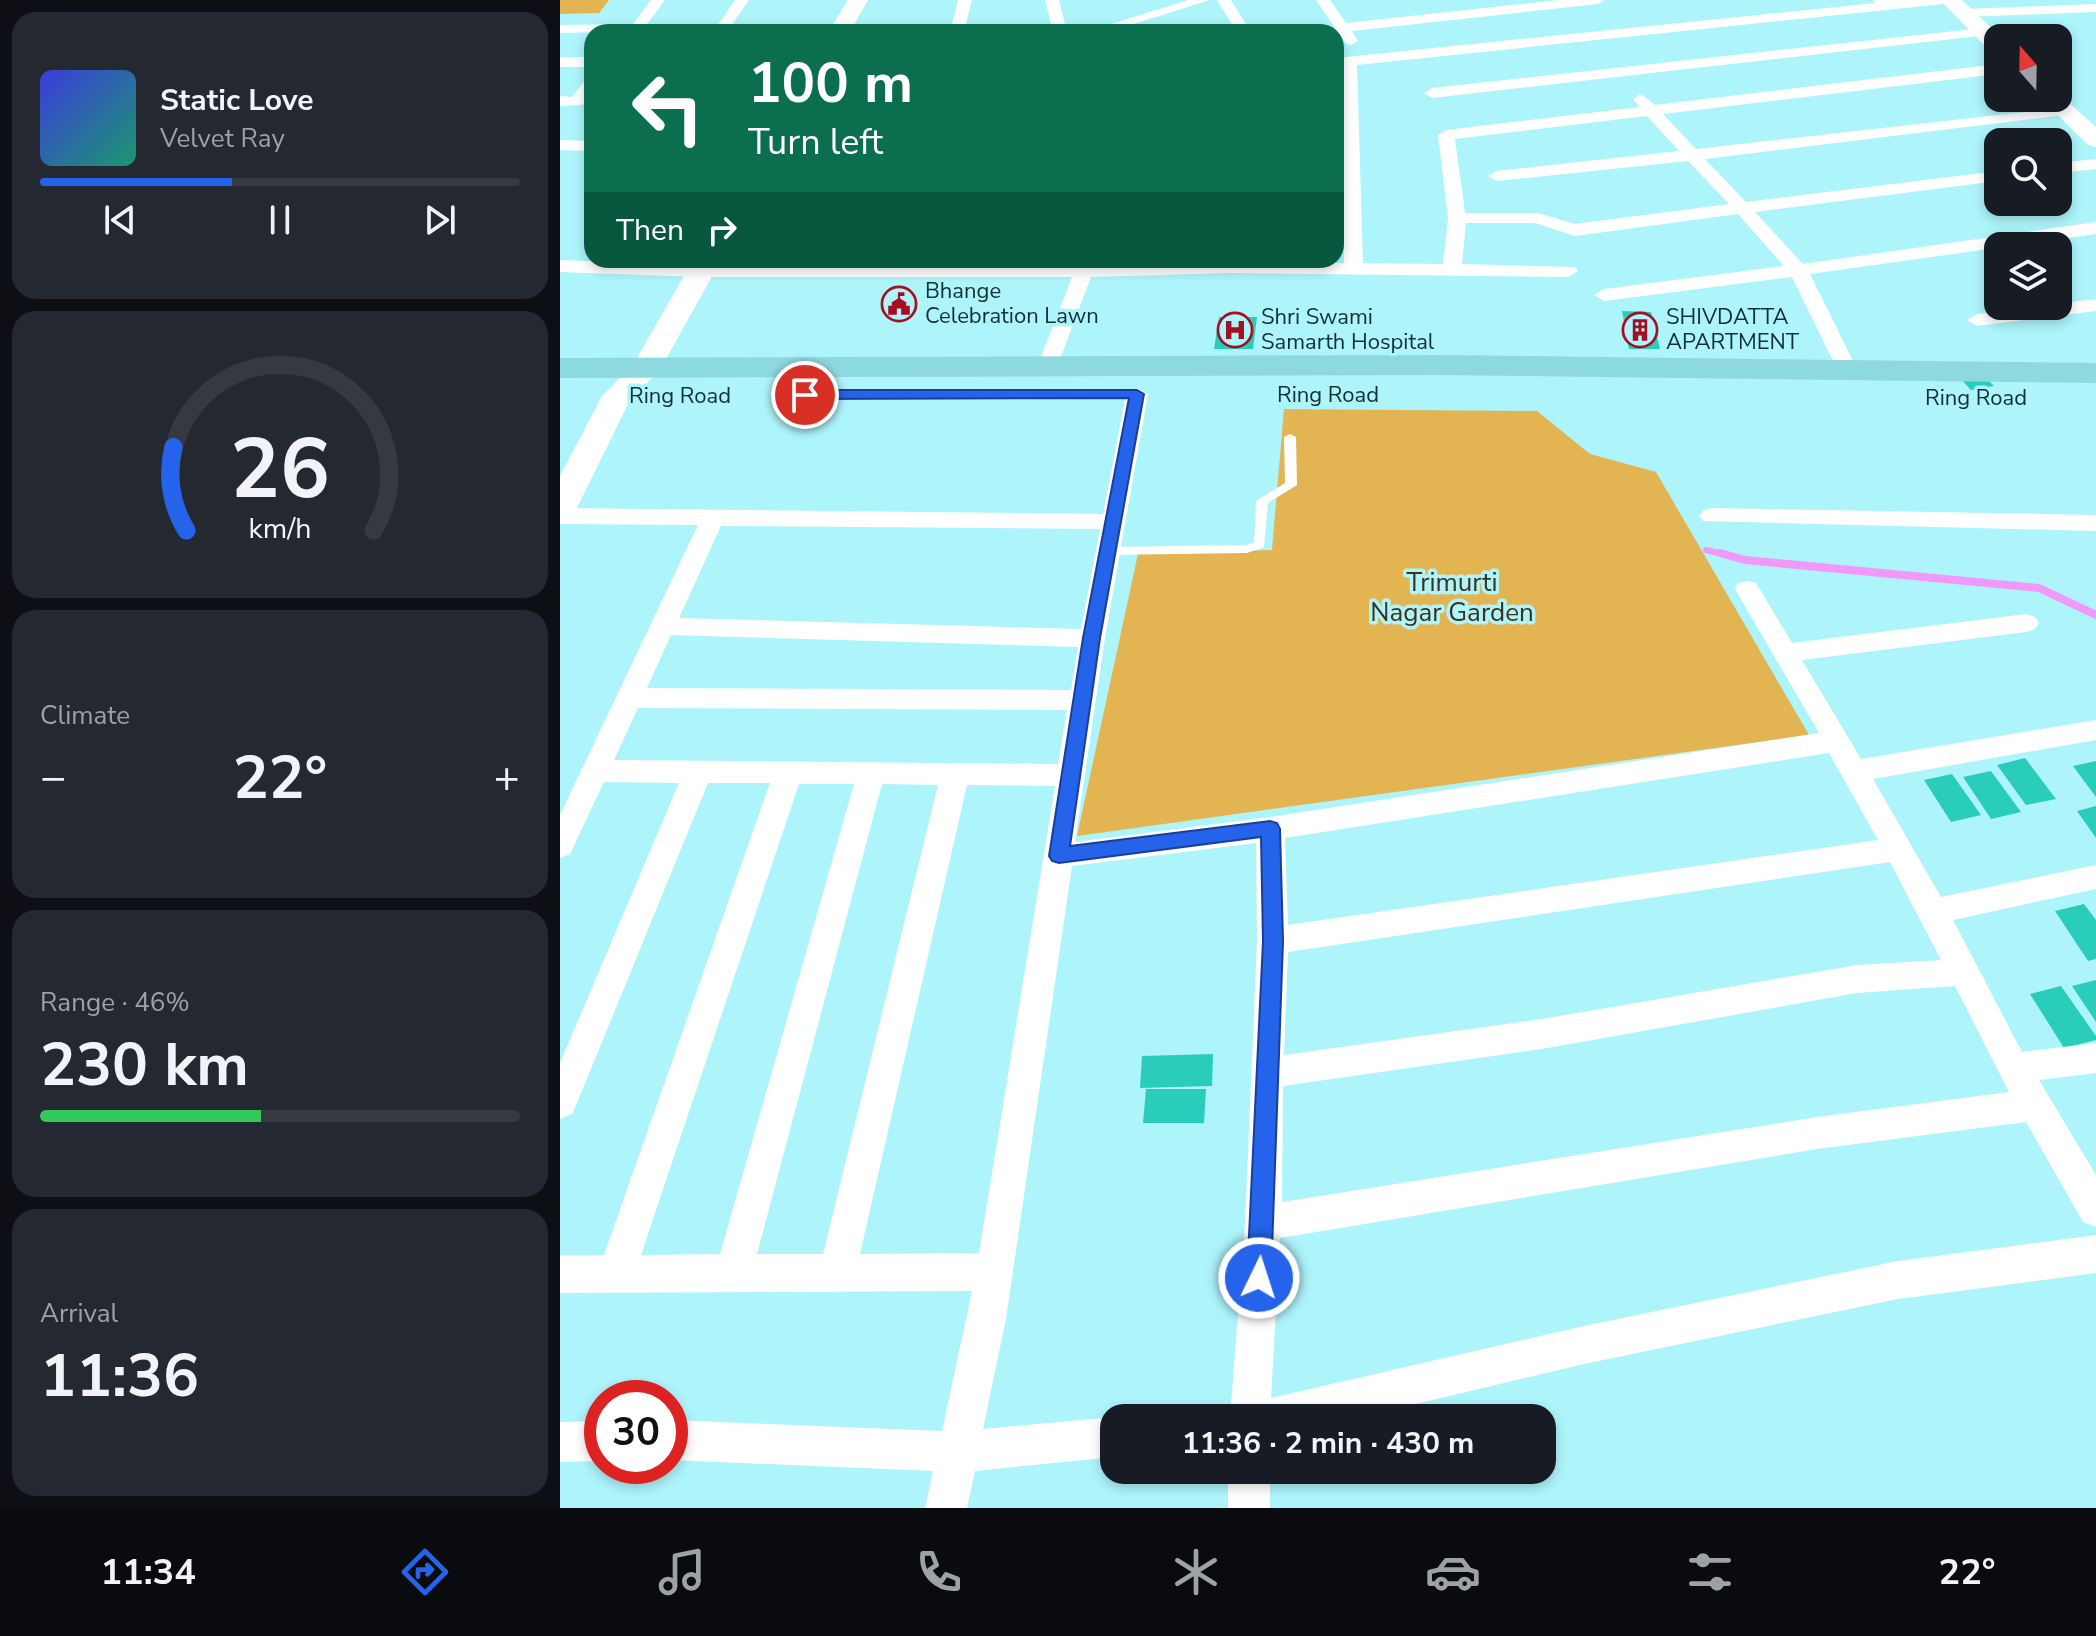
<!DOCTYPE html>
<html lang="en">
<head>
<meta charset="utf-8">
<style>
  body { margin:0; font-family:"Nunito Sans",sans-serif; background:#242831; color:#f1f3f6; height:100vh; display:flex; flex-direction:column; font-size:30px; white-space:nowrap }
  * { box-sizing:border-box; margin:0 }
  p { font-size:26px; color:#9ea1a6 }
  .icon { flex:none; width:44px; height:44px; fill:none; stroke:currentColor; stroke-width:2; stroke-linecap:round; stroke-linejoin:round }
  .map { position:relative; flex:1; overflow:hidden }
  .sheet { display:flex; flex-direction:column; gap:12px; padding:12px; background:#0d0f14; width:560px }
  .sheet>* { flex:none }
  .hud { position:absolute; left:24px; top:24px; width:760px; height:244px; border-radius:24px; box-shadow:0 4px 12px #0003; background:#0b6e4f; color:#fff; overflow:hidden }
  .needle { width:52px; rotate:340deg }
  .controls { position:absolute; left:1424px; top:24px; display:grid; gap:16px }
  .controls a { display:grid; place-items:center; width:88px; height:88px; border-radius:16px; background:#171b24; box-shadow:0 4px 12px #0003; font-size:40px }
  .speed { position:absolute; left:24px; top:1380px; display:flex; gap:16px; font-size:40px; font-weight:700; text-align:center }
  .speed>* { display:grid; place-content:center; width:104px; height:104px; border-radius:50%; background:#171b24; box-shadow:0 4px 12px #0003; line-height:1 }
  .speed .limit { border:12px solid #d22; background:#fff; color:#111 }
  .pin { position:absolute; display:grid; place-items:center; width:68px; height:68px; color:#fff; margin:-34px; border:4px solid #fff; border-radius:50%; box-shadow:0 2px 8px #0007 }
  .me { position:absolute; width:88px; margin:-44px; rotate:4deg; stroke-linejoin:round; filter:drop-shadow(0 0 6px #0008) }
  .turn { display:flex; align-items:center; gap:28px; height:168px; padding:0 32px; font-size:36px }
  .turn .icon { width:104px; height:104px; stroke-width:2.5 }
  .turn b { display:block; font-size:56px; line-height:68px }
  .then { display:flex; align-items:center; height:76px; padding:0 32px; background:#0003; gap:16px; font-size:30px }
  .big { font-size:60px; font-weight:700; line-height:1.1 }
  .sheet .tile { flex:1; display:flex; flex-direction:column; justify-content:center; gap:12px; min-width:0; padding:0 28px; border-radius:24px; background:#242831 }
  .sheet .dial { align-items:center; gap:0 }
  .dial svg { height:208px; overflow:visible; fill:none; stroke:#363941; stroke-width:7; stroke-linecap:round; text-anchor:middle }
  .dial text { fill:#f1f3f6; stroke:none }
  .song { display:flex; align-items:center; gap:24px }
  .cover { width:96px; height:96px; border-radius:12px; background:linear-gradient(135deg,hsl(240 70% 55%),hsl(160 70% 35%)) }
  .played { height:8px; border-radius:4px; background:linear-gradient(90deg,#2563eb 40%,#363941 40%) }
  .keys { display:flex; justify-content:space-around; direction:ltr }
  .heat { display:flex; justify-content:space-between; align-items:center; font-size:44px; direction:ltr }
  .charge { height:12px; border-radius:6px; background:linear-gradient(90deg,#34c759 46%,#363941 0) }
  .trip { position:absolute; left:540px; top:1404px; width:456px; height:80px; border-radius:24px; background:#171b24; box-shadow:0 4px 12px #0003; font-weight:700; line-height:80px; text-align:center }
  .tabs { display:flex; height:128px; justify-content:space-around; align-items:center; background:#090b0e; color:#9ea1a6 }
  .tabs .icon { width:56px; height:56px }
  .tabs .active { color:#2563eb }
  .tabs b { font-size:36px; color:#f1f3f6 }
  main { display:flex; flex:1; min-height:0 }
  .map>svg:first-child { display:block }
</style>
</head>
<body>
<main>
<section class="sheet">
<div class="tile">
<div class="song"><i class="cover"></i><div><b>Static Love</b><p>Velvet Ray</p></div></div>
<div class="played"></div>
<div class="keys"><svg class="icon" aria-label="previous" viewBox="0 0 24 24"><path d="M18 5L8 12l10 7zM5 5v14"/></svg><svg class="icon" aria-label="pause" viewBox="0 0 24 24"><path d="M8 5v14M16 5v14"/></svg><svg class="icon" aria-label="next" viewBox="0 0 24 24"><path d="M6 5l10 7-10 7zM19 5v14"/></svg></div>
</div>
<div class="tile dial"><svg viewBox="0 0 100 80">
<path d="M14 69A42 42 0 1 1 86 69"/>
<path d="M14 69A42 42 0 0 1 9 37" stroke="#2563eb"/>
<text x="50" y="56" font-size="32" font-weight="700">26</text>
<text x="50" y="72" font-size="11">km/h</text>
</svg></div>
<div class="tile"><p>Climate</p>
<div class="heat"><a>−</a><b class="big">22°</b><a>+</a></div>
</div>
<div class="tile"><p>Range · 46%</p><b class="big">230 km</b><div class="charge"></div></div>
<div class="tile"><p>Arrival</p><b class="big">11:36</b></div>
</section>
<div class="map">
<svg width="1536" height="1508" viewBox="0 0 1536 1508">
  <rect width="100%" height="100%" fill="#aef4fb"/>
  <g fill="#e2b452">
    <path d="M0,0H49L39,13L0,14Z"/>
    <path d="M724,409L977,411L1030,454L1096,472L1249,735L517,836L578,554L712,550Z"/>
  </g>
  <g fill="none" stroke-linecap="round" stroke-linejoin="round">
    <path stroke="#f199fa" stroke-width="6" d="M1146,550L1167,555"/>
    <path stroke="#f199fa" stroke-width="8" d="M1160,553L1185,560L1479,588L1536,615"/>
  </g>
  <g fill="#2acdbc">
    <path d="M1062,311L1091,312L1100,349H1069Z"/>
    <path d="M659,317H697L693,349H654Z"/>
    <path d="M1412,364L1434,386L1411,390L1391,368Z"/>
    <path d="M1465,758L1496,799L1466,805L1437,765Z"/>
    <path d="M1536,761V797L1513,766Z"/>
    <path d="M1431,771L1461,812L1431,819L1403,777Z"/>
    <path d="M1392,774L1421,815L1391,822L1364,780Z"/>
    <path d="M1536,806V838L1517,811Z"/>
    <path d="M1524,904L1536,920V959L1528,961L1495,911Z"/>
    <path d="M1536,980V1022L1512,986Z"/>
    <path d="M1501,986L1536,1036V1040L1504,1048L1470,994Z"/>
    <path d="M653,1054L652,1086L580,1088L582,1056Z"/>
    <path d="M586,1089H646L644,1123H583Z"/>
  </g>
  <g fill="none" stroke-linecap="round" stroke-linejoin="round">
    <path fill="#fff" fill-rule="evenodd" d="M730,434L736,437L737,485L708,503L704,547L687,553L547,555L541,551L547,547L686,545L694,542L696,501L725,483L724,437Z"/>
    <g fill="#fff" fill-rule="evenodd">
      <path d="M91,0H105L82,31L0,33V25L73,24Z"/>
      <path d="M175,0H189L167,32H153Z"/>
      <path d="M398,0H412L404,32H390Z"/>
      <path d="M485,0H499L507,32H493Z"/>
      <path d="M628,0H650L548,32H525Z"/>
      <path d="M657,0H671L691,32H677Z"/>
      <path d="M756,0H770L786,23L999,0H1045L1038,4L792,31L798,41L791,45L786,44Z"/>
      <path d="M1313,0H1390L1383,4L797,65L803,263L883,264L888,218L878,135L886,130L1080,107L1073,99L1081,94L1095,105L1438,64V74L1103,114L1136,149L1510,107V113L1504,115L1145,159L1186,202L1438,171V181L1195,212L1243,264L1536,222V234L1250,274L1297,369L1287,375L1277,369L1232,277L1044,301L1034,295L1044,289L1224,266L1178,214L1015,236L975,223H906L902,264L1015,267L1018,271L1008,277L669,273L531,277L497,367L487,373L477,367L512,277H140L0,272V260L140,265H516L519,260H537L536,265L669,261L784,263L781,67L776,68V58L1315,3ZM1087,116L1119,151L937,171L928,176L937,181L1128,161L1169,204L1015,224L978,213H905L895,139Z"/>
      <path d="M1536,4V12L1404,17L1397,13L1404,9Z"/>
      <path d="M1423,28L1430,32L1428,35L872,98L864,93L872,88Z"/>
      <rect x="0" y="57" width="32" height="10"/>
      <path d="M32,77V92L22,105L0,106V96L12,97L26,79Z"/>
      <path d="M0,140L32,141V151L0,150Z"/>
      <path d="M1536,159V169L1498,173V163Z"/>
      <path d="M1536,299V311L1417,326L1407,320L1417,314Z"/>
      <path d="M577,388L588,394L545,638L515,842L710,817L1259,733L1175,589L1178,583L1187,581L1196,583L1232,643L1466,614L1475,617L1479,623L1475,629L1466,632L1242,660L1301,759L1536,720V740L1313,779L1381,897L1536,865V889L1393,920L1462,1052L1536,1043V1073L1479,1080L1536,1175V1227L1523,1222L1466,1122L1257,1149L720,1238L711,1398L1024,1326L1338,1261L1536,1235V1273L1338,1299L1024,1364L797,1418H670L685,1223L697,941L696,843L512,866L446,1319L423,1429L554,1417L557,1418H554V1457L415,1471L407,1508H365L373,1471L110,1460V1420L382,1431L412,1291L0,1293V1255H44L210,783H148L17,1103L12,1114L0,1119V1063L119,783L44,782L10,854L0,858V815L138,525L0,524V508L543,514L566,394ZM161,526L540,529L521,629L119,618ZM111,635L518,647L511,690L87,688ZM78,708L507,710L498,764L54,760ZM1269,753L1318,840L728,925L725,838ZM239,784H294L160,1254L81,1255ZM322,784L378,785L263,1254H197ZM407,785L495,786L419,1253L300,1254ZM1330,862L1381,960L1297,965L982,1019L724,1055L728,952ZM1395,986L1449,1092L1257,1117L722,1202L723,1086L982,1049L1297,993Z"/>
      <path d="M1151,508L1536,515V531L1143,521L1139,516L1143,511Z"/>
      <path d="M42,1421V1461L0,1462V1422Z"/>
      <rect x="668" y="1470" width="42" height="38"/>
    </g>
    <g fill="#fff" fill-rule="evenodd">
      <path d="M288,0H308L290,32H268Z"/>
      <path d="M1380,0H1402L1442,38H1438V52L1430,51Z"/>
      <path d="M1498,93L1536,127V147L1528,145L1481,98H1498Z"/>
      <path d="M133,260H161L100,370L70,400L17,508L12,516L0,519V476L42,396L73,365Z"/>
    </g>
    <path fill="#8ed8df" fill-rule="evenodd" d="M878,355L1536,363V383L878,375L0,378V358Z"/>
  </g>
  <path fill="#2563eb" stroke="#184099" stroke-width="2" d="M577,390L584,394L540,638L510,846L710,821L717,823L720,829L723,941L711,1278L708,1287L699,1291L690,1287L687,1278L703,941L701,837L499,863L492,861L489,856L523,638L569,398L245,399L238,395L245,390Z"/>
  <defs>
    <g id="civic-ring" transform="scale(1.8)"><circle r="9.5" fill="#aef4fb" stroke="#a60e21" stroke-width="1.5"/><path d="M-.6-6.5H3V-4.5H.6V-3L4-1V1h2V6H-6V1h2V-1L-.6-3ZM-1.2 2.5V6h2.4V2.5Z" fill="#a60e21"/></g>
    <g id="hospital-ring" transform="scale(1.8)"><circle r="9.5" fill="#aef4fb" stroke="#a60e21" stroke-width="1.5"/><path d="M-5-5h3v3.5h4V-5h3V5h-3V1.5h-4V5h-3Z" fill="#a60e21"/></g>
    <g id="building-ring" transform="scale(1.8)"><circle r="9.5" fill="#aef4fb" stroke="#a60e21" stroke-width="1.5"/><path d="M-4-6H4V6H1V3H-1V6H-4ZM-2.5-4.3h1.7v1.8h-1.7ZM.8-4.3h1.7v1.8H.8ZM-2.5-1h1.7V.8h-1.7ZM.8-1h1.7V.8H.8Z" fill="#a60e21"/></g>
  </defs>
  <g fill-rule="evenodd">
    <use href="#civic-ring" x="339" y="304"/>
    <use href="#hospital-ring" x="675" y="330"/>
    <use href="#building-ring" x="1080" y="330"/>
  </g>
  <g text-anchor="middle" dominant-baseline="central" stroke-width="7" stroke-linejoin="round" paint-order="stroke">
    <g font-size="22" fill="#133033" stroke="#aef4fb" text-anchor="start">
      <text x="365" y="291">Bhange<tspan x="365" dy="25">Celebration Lawn</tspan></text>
      <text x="701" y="317">Shri Swami<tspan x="701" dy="25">Samarth Hospital</tspan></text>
      <text x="1106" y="317">SHIVDATTA<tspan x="1106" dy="25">APARTMENT</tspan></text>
    </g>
    <g font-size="22" fill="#133033" stroke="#aef4fb">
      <text x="768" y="395">Ring Road</text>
      <text x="120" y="396">Ring Road</text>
      <text x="1416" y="398">Ring Road</text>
    </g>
    <g font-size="26" fill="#3d321c" stroke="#aef4fb">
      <text x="892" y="582">Trimurti<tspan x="892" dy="30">Nagar Garden</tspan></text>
    </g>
  </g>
</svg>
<div class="controls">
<a><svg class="needle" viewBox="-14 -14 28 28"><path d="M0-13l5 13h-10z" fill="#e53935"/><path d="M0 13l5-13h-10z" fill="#9ea1a6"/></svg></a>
<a><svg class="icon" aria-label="search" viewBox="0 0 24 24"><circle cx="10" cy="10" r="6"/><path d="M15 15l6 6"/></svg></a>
<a><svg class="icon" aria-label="layers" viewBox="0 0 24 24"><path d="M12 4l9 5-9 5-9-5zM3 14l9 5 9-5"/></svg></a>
</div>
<div class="speed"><div class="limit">30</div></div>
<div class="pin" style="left:245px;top:395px;background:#d93025"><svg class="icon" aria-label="arrive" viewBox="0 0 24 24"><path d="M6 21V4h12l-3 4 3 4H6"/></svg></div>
<svg class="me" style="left:699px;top:1278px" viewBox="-20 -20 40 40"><circle r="17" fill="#2563eb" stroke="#fff" stroke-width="3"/><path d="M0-11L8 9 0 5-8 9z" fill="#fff"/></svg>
<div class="trip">11:36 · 2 min · 430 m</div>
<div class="hud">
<div class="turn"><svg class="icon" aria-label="left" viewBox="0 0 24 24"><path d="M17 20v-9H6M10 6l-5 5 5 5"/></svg><div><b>100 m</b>Turn left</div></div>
<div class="then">Then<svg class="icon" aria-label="right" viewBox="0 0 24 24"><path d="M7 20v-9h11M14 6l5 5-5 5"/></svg></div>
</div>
</div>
</main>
<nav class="tabs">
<b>11:34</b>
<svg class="icon active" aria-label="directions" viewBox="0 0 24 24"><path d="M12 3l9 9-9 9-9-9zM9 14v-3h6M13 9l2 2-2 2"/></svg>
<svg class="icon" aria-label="music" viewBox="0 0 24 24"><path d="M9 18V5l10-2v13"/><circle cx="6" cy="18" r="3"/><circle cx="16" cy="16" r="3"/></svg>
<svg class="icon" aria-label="phone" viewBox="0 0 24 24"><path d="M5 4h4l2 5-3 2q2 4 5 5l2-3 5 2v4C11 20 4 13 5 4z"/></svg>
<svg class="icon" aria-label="climate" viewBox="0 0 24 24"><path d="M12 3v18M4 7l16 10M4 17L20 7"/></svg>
<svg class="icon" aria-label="car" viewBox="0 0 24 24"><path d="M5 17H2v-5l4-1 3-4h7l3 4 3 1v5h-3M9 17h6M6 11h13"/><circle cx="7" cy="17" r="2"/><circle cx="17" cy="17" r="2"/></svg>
<svg class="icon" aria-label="filters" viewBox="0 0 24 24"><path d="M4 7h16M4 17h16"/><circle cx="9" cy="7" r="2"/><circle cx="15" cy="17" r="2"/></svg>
<b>22°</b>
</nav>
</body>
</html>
